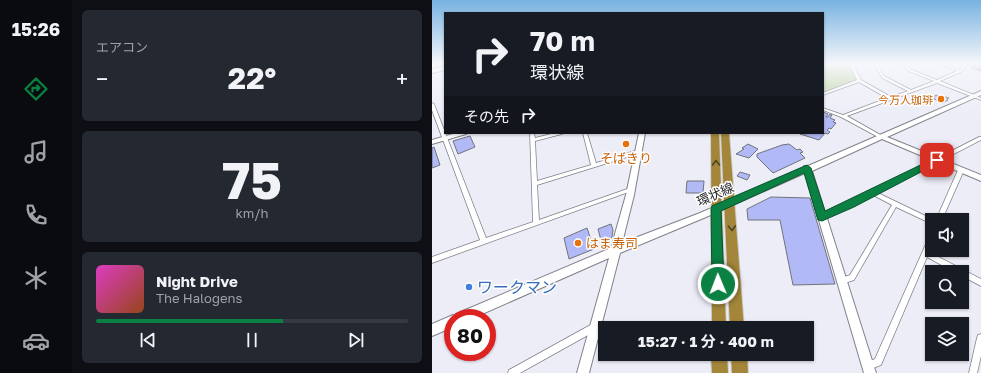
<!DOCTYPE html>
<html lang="ja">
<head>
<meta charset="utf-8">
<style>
  body { margin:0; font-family:"Golos Text","Noto Sans JP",sans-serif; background:#242831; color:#f1f3f6; height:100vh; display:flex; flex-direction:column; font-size:15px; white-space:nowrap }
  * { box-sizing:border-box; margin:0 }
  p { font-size:13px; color:#9ea1a6 }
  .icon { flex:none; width:22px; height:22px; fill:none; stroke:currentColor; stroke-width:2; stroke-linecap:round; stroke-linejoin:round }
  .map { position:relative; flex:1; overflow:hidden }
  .drawer { display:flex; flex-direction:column; gap:10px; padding:10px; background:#0d0f14; width:360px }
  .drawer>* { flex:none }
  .top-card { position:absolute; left:12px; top:12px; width:380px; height:122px; border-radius:0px; box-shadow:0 1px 3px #0004; background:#171b24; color:#f1f3f6; overflow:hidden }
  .buttons { position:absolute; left:493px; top:213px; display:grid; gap:8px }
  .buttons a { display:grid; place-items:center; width:44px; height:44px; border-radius:0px; background:#171b24; box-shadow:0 1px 3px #0004; font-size:20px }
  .speed { position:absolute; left:12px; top:309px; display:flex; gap:8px; font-size:20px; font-weight:700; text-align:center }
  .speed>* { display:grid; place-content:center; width:52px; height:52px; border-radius:50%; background:#171b24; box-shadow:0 1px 3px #0004; line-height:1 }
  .speed .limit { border:6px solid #d22; background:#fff; color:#111 }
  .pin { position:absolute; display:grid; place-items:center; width:34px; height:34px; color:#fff; margin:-17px; border-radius:8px; box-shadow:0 2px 6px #0006 }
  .me { position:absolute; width:44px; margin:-22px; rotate:359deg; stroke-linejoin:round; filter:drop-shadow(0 0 3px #0008) }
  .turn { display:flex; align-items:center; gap:14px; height:84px; padding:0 20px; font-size:18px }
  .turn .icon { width:52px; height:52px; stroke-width:2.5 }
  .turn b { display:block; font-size:28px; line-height:34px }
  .then { display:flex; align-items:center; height:38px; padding:0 20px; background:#0003; gap:8px; font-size:15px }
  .big { font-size:30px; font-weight:700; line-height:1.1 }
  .drawer .widget { flex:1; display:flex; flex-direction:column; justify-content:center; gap:6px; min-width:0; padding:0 14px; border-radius:6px; background:#242831 }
  .drawer .dial { align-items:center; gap:0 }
  .dial b { font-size:52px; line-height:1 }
  .song { display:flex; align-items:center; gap:12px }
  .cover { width:48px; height:48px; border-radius:6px; background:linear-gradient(135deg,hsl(310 70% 55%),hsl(20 70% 35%)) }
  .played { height:4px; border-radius:2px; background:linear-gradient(90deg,#0b8043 60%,#363941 60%) }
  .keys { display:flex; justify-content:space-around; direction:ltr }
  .heat { display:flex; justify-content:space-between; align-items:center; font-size:22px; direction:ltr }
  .trip { position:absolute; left:166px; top:321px; width:216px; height:40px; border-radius:0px; background:#171b24; box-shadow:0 1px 3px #0004; font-weight:700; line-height:40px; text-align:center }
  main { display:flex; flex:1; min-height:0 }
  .tab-bar { display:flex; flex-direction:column; width:72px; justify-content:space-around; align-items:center; background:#090b0e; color:#9ea1a6 }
  .tab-bar .icon { width:28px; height:28px }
  .tab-bar .current { color:#0b8043 }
  .tab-bar b { font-size:18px; color:#f1f3f6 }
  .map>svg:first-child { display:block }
</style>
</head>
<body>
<main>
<nav class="tab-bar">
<b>15:26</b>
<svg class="icon current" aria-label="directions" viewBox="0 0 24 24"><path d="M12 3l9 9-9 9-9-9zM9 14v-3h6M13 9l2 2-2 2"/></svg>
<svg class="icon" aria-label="music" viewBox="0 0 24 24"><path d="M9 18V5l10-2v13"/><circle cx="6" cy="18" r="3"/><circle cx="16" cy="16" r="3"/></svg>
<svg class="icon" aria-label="phone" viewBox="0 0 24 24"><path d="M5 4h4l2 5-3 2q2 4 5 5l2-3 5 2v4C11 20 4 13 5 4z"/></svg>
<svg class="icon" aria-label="climate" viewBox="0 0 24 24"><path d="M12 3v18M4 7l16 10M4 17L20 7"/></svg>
<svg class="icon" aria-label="car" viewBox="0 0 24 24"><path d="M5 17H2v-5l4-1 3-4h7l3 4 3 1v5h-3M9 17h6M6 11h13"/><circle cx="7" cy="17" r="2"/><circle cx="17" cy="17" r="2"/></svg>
</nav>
<section class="drawer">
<div class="widget"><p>エアコン</p>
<div class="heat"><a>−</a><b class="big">22°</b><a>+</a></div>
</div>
<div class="widget dial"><b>75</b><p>km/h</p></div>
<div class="widget">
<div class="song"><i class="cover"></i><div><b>Night Drive</b><p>The Halogens</p></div></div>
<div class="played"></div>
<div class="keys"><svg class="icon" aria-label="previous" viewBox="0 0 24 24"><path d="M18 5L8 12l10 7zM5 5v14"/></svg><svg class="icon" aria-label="pause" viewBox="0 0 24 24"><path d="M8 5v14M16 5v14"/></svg><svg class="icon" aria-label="next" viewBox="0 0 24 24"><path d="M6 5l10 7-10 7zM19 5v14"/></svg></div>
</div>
</section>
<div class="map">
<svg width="549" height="373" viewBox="0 0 549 373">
  <rect width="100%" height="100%" fill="#ecedf7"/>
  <path fill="#b9d29c" d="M391,64H417L424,80L391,93Z"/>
  <g fill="#b1baf7" stroke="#71737b">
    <path d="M543,64L549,66V71L539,68Z"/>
    <path d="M504,95L512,98L514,97L517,98L515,99L516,100L510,103L500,98Z"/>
    <path d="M391,112L396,114L394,117H396L398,114L400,115L398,118L403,120L401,122L404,123L399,129L397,128L395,130L398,132L396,134L393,133L387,140L368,134L391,133Z"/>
    <path d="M38,136L43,147L26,154L21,141Z"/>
    <path d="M316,144L326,149L317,158L304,154L312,149L310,148Z"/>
    <path d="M357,144L365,150L368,149L371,152L368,153L373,158L341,173L325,157V154L350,145Z"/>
    <path d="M2,147L8,165L0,168V148Z"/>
    <path d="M308,172L318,175L315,180L305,176Z"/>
    <path d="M255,181H272L271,193H254Z"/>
    <path d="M339,197L378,198L403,284L361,285L348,220H316L315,209Z"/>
    <path d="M179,224L181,230L180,237L174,243L170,244L166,229Z"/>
    <path d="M155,228L162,249L137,259L132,238Z"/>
  </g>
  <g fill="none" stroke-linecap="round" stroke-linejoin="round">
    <g stroke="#80828a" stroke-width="1.5">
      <g id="street">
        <path d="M2,64H13V66Z"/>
        <path d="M417,64H421L429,80L459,97L476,91L450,78L442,64H446L452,76L479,90L502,81L476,71L470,64H474L478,69L505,80L525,71L508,64H514L527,70L533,64H537L529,72L508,81L549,98V100L505,83L415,116L452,137V138H448L409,117L391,110V108L411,115L455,98L427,82L391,95V93L425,80Z"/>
        <path d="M0,103L2,104L54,238L101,222L98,133H102L103,138L123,133H130V134L103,141L105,181L159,165L151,133H155L164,163L206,150L208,152V153L105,185L107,220L198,188H202L203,189L202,190L0,263V257L48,240L0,110Z"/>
        <path d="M547,137H549V140L446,193L502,220H500V224L464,207L422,280L410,284L407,283L406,281L407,279L418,275L460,205L441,195L392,219H388L387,217L388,215L439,192Z"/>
        <path d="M529,168L532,170L510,220H504L526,170Z"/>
        <path d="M500,234V245L497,252L549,279V286L530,276V272H522L495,257L449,365L436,370L433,369L432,366L433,363L443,359L497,237L498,235Z"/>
        <path d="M162,323L165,324L166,327L165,330L88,373H76L77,370Z"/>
        <path d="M549,334V356L545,373H537L545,338L546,335Z"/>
      </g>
    </g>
    <g stroke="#80828a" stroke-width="2">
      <g id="secondary">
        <path d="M13,66V70L0,73V69Z"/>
        <path d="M549,91V95L455,137L549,175V181L450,139L380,171L444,373H432L373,173L274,217L188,253L157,373H145L177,258L41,318H21V327L0,336V324L21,315L23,316L24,314L179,248L194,195L207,133H213L202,195L190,243L268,213L371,168L372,166H376Z"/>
        <path d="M24,133H35L34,134L0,144V140Z"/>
      </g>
    </g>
    <g stroke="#cecece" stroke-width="2">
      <g id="highway">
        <path d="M279,133H287L294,328H280Z"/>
        <path d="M289,133H297L312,328H298Z"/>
        <path d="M279,354H295L296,373H280Z"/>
        <path d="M299,354H315L316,373H300Z"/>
      </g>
    </g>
    <use href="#street" fill="#fff" fill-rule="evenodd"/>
    <use href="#secondary" fill="#fff" fill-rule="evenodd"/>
    <use href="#highway" fill="#a38639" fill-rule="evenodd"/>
  </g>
  <defs><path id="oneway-chevron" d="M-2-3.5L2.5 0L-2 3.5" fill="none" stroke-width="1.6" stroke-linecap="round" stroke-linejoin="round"/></defs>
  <g stroke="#4d432a">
    <use href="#oneway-chevron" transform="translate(284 163) rotate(-91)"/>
    <use href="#oneway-chevron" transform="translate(300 228) rotate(87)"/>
  </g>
  <linearGradient id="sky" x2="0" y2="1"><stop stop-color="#77b2e0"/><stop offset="0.55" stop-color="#f6f7fb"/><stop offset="1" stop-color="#f6f7fb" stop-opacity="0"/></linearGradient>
  <rect width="549" height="116" fill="url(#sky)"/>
  <path fill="#0b8043" stroke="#07532c" d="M505,157L508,158L509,160L508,162L422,207L390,221L386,220L385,217L372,173L289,211L292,284L290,288L286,290L282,288L280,284L279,209L280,206L375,165L379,168L393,211Z"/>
  <g fill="#e8710a" stroke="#fff" stroke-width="1.5">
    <circle cx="509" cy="99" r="4"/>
    <circle cx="194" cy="144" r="4"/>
    <circle cx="146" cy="243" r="4"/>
  </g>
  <circle fill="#3f7fe0" stroke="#fff" stroke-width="1.5" cx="37" cy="287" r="4"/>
  <g text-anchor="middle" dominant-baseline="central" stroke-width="3" stroke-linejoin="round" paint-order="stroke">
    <g font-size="11" fill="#c56008" stroke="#fff" text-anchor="end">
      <text x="501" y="99">今万人珈琲</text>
    </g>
    <g font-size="13" fill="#c56008" stroke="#fff">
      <text x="194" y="158">そばきり</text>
      <text x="154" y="243" text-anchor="start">はま寿司</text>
    </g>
    <g font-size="13" fill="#1e1f22" stroke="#fff">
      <text transform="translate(283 194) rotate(-24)">環状線</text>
    </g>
    <g font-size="16" fill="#366cbe" stroke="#fff" text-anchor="start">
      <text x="45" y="287">ワークマン</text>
    </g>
  </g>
</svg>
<div class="buttons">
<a><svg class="icon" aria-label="sound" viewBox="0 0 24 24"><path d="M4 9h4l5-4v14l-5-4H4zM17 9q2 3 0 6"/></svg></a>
<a><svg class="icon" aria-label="search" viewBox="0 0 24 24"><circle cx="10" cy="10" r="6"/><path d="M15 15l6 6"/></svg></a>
<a><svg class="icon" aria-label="layers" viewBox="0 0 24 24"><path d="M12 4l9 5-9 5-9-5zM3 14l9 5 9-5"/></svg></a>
</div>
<div class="speed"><div class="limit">80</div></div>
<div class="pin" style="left:505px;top:160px;background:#d93025"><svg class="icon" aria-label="arrive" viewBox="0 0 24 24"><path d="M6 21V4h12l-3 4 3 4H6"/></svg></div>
<svg class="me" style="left:286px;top:284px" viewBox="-20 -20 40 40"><circle r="17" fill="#0b8043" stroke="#fff" stroke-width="3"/><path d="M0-11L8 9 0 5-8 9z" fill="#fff"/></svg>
<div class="trip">15:27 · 1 分 · 400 m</div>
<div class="top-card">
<div class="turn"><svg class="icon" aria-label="right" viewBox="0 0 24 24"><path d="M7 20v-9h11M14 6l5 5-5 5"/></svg><div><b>70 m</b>環状線</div></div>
<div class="then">その先<svg class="icon" aria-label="right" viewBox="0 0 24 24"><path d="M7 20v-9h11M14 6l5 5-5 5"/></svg></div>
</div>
</div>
</main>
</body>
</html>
